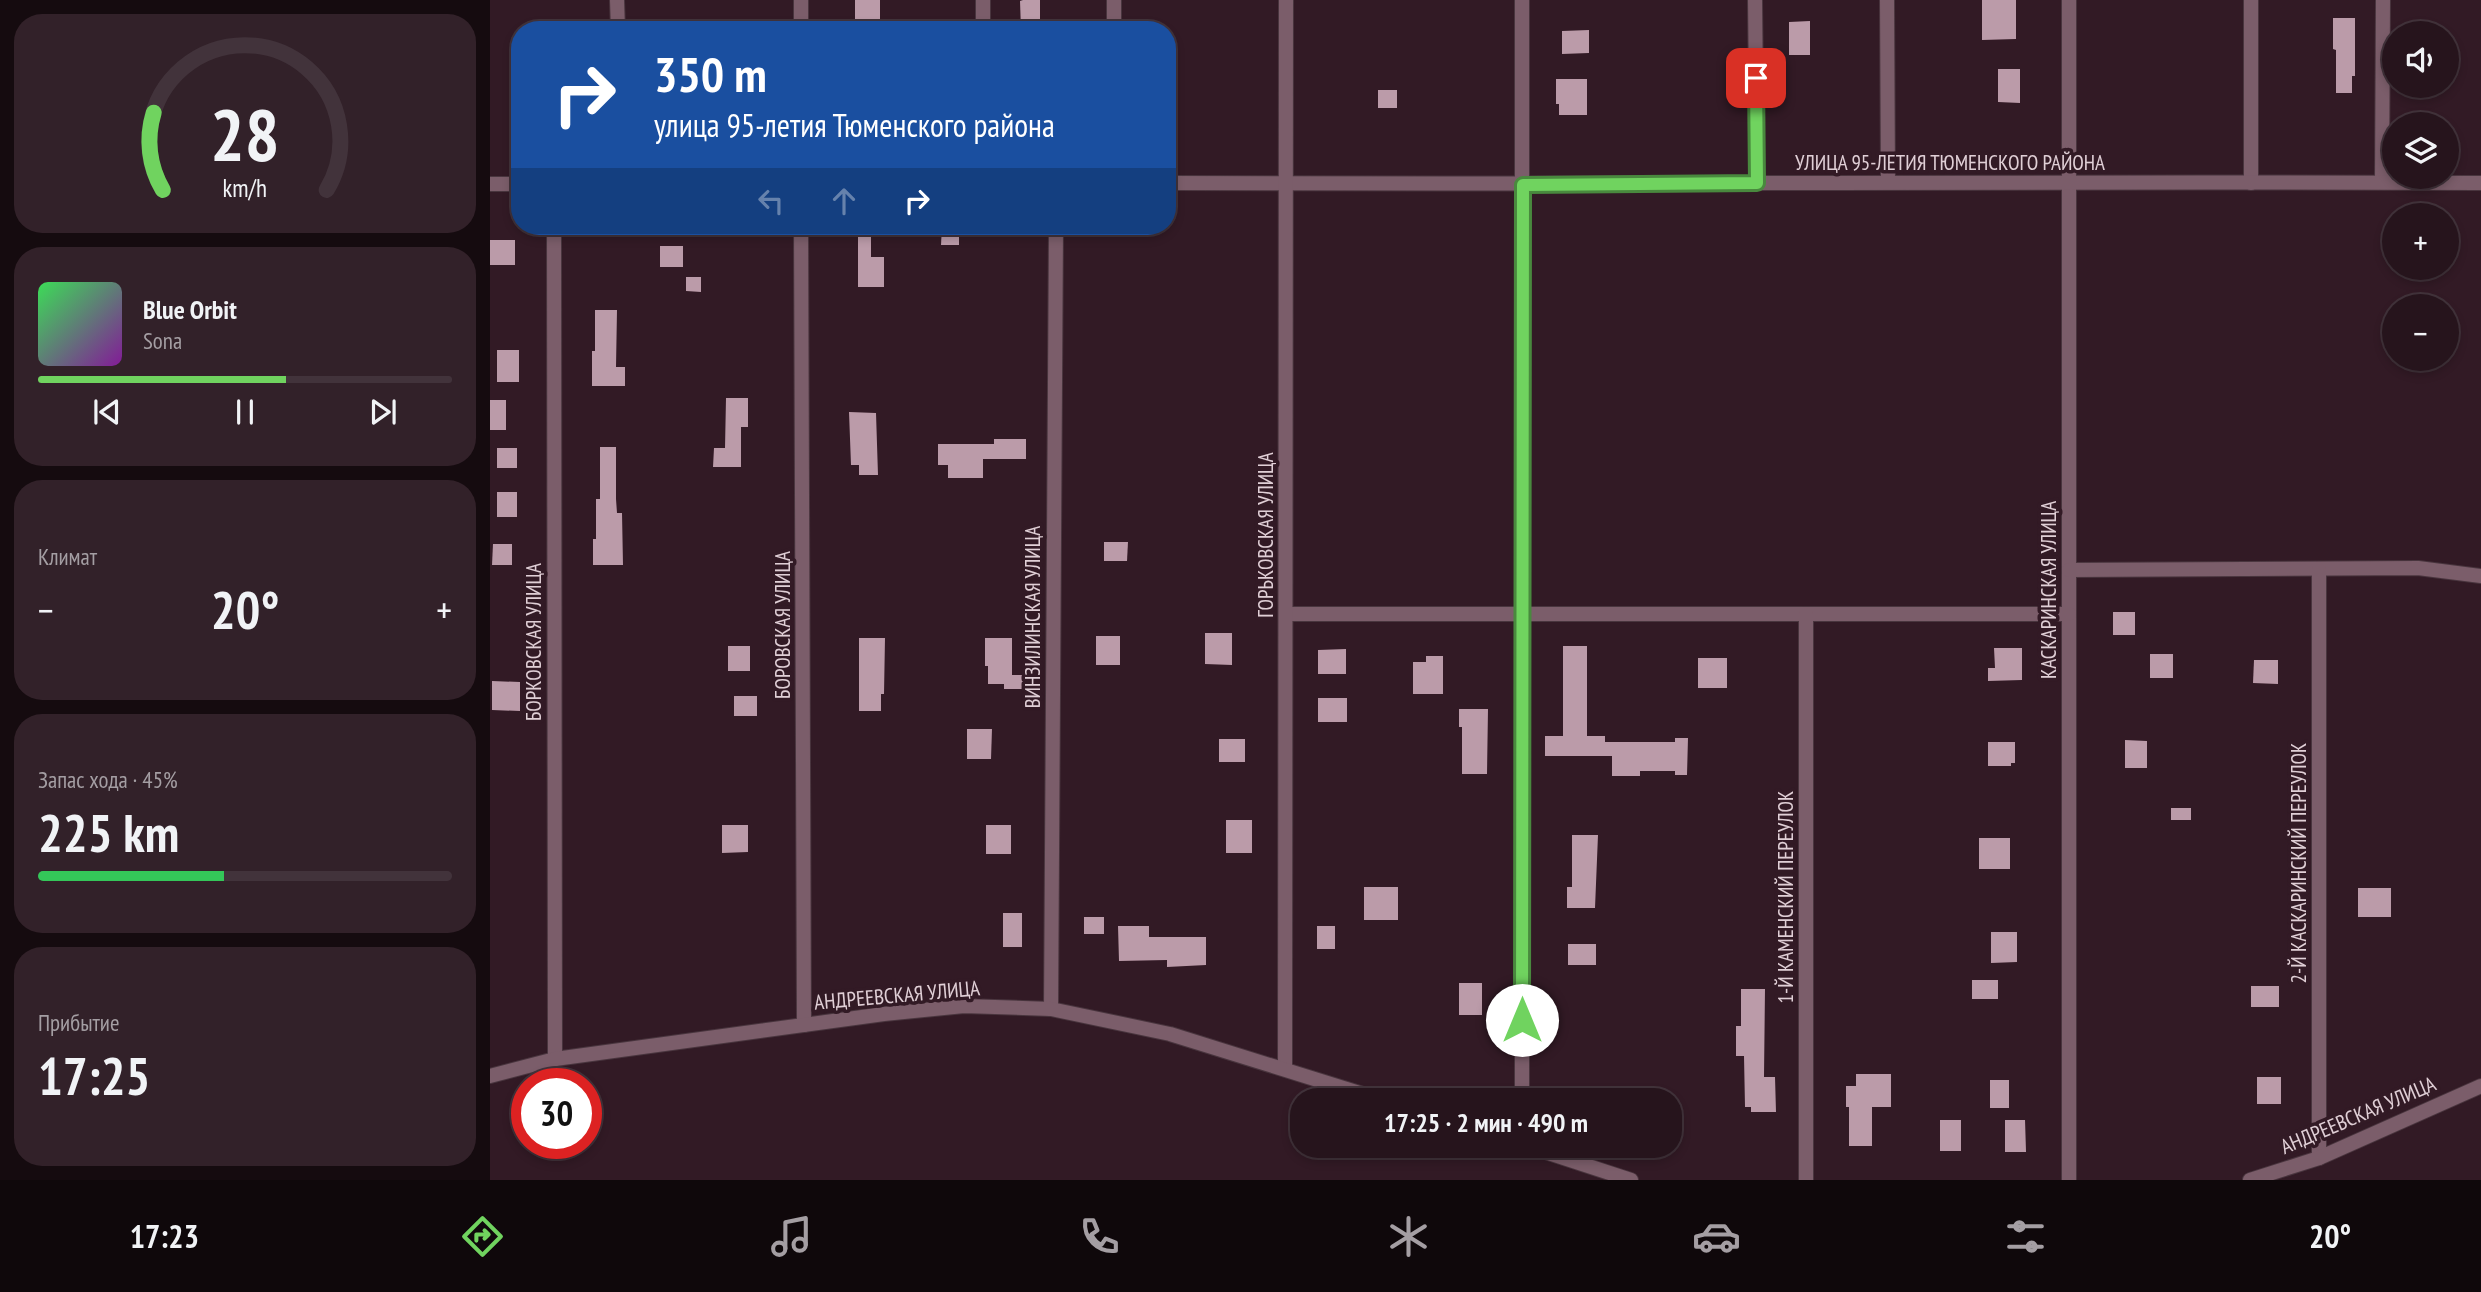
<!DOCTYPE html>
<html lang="ru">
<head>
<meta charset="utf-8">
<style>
  body { margin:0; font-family:"PT Sans Narrow",sans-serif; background:#322129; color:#f1f3f6; height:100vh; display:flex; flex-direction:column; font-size:26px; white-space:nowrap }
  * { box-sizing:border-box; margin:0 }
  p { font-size:23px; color:#a49ea3 }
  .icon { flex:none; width:38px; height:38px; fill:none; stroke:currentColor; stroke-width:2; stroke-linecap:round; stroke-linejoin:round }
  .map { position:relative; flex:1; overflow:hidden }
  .side { display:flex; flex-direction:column; gap:14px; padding:14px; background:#150b0f; width:490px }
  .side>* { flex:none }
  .hud { position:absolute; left:21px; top:21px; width:665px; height:214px; border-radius:28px; box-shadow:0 4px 10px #0003,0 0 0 2px #42333b; background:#1a4fa0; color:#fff; overflow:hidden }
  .controls { position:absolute; left:1892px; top:21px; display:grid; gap:14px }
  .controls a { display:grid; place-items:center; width:77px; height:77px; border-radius:50%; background:#26141c; box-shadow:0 4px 10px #0003,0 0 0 2px #42333b; font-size:35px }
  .speed { position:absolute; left:21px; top:1068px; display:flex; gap:14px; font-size:35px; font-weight:700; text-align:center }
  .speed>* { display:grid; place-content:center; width:91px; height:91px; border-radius:50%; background:#26141c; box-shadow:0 4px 10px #0003,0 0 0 2px #42333b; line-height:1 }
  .speed .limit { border:10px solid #d22; background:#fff; color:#111 }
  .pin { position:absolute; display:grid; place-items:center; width:60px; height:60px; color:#fff; margin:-30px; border-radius:14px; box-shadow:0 4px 10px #0006 }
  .me { position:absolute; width:77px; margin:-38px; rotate:0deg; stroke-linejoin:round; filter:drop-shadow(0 0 5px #0008) }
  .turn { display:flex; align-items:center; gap:24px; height:147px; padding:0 28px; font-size:32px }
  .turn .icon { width:91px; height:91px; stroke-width:2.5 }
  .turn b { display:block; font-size:49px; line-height:60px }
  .lanes { display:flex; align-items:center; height:66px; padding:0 28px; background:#0003; justify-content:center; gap:35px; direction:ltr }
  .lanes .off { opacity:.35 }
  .big { font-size:52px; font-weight:800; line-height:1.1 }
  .side .tile { flex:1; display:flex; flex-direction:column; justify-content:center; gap:10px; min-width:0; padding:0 24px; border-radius:28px; background:#322129 }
  .side .dial { align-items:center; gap:0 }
  .dial svg { height:182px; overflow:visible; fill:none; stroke:#42333b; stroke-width:7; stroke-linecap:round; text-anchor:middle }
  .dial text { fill:#f1f3f6; stroke:none }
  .song { display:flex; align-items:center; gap:21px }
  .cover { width:84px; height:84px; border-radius:10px; background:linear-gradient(135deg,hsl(130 70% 55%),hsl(290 70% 35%)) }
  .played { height:7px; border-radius:4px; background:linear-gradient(90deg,#70d35f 60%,#42333b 60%) }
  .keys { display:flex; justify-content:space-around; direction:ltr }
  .heat { display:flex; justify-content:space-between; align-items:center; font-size:38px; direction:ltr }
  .charge { height:10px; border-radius:5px; background:linear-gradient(90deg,#34c759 45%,#42333b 0) }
  .trip { position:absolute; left:800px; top:1088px; width:392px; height:70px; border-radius:28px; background:#26141c; box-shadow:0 4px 10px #0003,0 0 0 2px #42333b; font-weight:800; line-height:70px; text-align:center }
  .menu { display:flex; height:112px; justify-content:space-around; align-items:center; background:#0f080b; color:#a49ea3 }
  .menu .icon { width:49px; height:49px }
  .menu .current { color:#70d35f }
  .menu b { font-size:32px; color:#f1f3f6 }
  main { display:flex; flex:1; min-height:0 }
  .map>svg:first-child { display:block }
</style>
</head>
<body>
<main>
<section class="side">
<div class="tile dial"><svg viewBox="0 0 100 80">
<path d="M14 69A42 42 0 1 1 86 69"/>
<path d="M14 69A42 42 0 0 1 10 35" stroke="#70d35f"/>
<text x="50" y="56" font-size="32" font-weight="700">28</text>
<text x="50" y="72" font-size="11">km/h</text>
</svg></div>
<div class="tile">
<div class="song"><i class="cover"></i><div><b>Blue Orbit</b><p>Sona</p></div></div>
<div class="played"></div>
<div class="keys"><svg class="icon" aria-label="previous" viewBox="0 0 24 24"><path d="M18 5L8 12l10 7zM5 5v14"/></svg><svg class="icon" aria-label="pause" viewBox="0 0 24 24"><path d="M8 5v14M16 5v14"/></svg><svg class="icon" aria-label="next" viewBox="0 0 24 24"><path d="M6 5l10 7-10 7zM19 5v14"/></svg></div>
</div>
<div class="tile"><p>Климат</p>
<div class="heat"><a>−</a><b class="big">20°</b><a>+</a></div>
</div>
<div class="tile"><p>Запас хода · 45%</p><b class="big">225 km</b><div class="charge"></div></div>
<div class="tile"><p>Прибытие</p><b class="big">17:25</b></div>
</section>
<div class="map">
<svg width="1991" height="1180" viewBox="0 0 1991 1180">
  <rect width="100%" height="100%" fill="#321a25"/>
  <g fill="#bb9ba9">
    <rect x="365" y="0" width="25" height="28"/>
    <path d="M533,0H550V30H531L530,1Z"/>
    <path d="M1492,0H1526V39L1492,40Z"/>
    <path d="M1843,18H1865V76H1862V93H1846V50L1843,49Z"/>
    <path d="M1320,21V55H1299V22Z"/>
    <path d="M1099,30V53L1072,54V31Z"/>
    <path d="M1508,69H1530V103L1508,102Z"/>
    <path d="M1066,79H1097V115H1069V104H1066Z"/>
    <rect x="888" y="90" width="19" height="18"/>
    <path d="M368,226H381V257H394V287H368Z"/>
    <path d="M452,226H469V245H451Z"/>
    <rect x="0" y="240" width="25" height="25"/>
    <rect x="170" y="246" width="23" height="21"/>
    <path d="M196,277H211V292L196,291Z"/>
    <path d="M105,310H127L126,367H135V386H102V351H105Z"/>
    <rect x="7" y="350" width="22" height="32"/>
    <path d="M236,398H258V427H251V467H223L224,448H235Z"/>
    <rect x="0" y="400" width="16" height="30"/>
    <path d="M359,412L386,413L388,475H369V465H361Z"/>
    <path d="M504,439H536V459H493V478H458V465H448V444H504Z"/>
    <path d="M110,447H126V499L127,513H132L133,565H103V539H106V499H110Z"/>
    <rect x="7" y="448" width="20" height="20"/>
    <rect x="7" y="492" width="20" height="25"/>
    <path d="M614,542H638L637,561H614Z"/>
    <path d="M3,544H22V565H2Z"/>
    <rect x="1623" y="612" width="22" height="23"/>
    <path d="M715,633H742V665L715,664Z"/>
    <rect x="606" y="636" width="24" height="29"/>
    <path d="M369,638H395L394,694H391V711H369Z"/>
    <path d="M495,638H522V675H533V689H514V684H498V666H495Z"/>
    <rect x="238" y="646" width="22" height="25"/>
    <path d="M1073,646H1097V736H1115V742H1185V738H1198L1197,775H1185V771H1150V776H1122V756H1055V736H1073Z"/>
    <path d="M1504,648H1532V680L1498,681V668H1505Z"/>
    <path d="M856,649V674H828V650Z"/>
    <rect x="1660" y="654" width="23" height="24"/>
    <path d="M936,656H953V694H923V662H936Z"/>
    <rect x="1208" y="658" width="29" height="30"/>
    <path d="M1764,660H1788V684L1763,683Z"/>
    <path d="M2,681L30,682V711L2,710Z"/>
    <rect x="244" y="696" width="23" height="20"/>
    <rect x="828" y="698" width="29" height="24"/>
    <path d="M969,709H998L997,774H972V727H969Z"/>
    <path d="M477,729H502L501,759H477Z"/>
    <rect x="729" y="739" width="26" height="23"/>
    <path d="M1635,740L1657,741V768H1635Z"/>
    <path d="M1498,742H1525V763H1521V766H1498Z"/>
    <rect x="1681" y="808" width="20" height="12"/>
    <rect x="736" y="820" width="26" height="33"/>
    <path d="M232,825H258V852L232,853Z"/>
    <rect x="496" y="825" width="25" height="29"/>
    <path d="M1082,835H1108L1105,908H1077V887H1082Z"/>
    <rect x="1489" y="838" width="31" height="31"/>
    <rect x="874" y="887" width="34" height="33"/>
    <rect x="1868" y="888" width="33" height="29"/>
    <rect x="513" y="913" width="19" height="34"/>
    <rect x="594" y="917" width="20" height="17"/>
    <path d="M628,926H659V937H716V965L677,967V960L629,961Z"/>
    <rect x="827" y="926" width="18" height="23"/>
    <path d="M1501,932H1527V962L1501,963Z"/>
    <rect x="1078" y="944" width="28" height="21"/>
    <rect x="1482" y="980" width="26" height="19"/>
    <rect x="969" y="983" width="23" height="32"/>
    <rect x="1761" y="986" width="28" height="21"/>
    <path d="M1251,989H1275L1274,1077H1285L1286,1112H1261V1107H1255L1254,1056H1246V1026H1251Z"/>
    <path d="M1366,1074H1401V1107H1382V1146H1359V1107H1356V1086H1366Z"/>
    <rect x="1767" y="1077" width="24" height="27"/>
    <rect x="1500" y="1080" width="19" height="28"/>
    <rect x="1450" y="1120" width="21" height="31"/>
    <path d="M1515,1120H1535L1536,1152H1515Z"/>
  </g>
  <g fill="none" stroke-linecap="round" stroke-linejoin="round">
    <g stroke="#49353e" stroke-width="16">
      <g id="minor">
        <path d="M127,0L128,30"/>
        <path d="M311,0V30"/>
        <path d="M493,0V30"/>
        <path d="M624,0V30"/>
        <path d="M1032,0V1101"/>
        <path d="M1265,0L1267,183"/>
        <path d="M1397,0L1398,182"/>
        <path d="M1579,0V1180"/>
        <path d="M1761,0V183"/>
        <path d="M1892,182L1893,0"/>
        <path d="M677,183C1115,185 1553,181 1991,183"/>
        <path d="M0,184H30"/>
        <path d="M64,226L65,1059"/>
        <path d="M311,226L314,1025"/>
        <path d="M1579,570L1928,568L1991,576"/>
        <path d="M796,614H1579"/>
        <path d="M561,1009L566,226"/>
        <path d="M795,1069L796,0"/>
        <path d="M0,1076L65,1059L394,1014L474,1006L561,1009L680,1034L895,1101"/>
        <path d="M1037,1146L1141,1180"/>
        <path d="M1829,1158V569"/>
        <path d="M1316,1180V614"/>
        <path d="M1760,1180L1829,1158L1991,1086"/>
      </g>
    </g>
    <use href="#minor" stroke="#7b5d6a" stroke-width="14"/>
  </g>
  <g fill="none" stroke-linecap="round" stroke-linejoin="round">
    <g stroke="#49893e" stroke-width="18">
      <path id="route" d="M1032,1020L1033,185L1267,183L1266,78"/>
    </g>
    <use href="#route" stroke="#70d35f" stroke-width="12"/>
  </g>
  <g text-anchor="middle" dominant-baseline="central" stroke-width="7" stroke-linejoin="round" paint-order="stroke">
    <g font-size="21" fill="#e0cfd6" stroke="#321a25">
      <text x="1460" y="162">УЛИЦА 95-ЛЕТИЯ ТЮМЕНСКОГО РАЙОНА</text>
      <text transform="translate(775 535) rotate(-90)">ГОРЬКОВСКАЯ УЛИЦА</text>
      <text transform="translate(1558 590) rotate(-90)">КАСКАРИНСКАЯ УЛИЦА</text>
      <text transform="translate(542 617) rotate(-90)">ВИНЗИЛИНСКАЯ УЛИЦА</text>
      <text transform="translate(292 625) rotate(-90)">БОРОВСКАЯ УЛИЦА</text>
      <text transform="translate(43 642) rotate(-90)">БОРКОВСКАЯ УЛИЦА</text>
      <text transform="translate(1808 863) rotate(-90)">2-Й КАСКАРИНСКИЙ ПЕРЕУЛОК</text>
      <text transform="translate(1295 897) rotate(-90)">1-Й КАМЕНСКИЙ ПЕРЕУЛОК</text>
      <text transform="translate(407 995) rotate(-5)">АНДРЕЕВСКАЯ УЛИЦА</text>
      <text transform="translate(1868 1115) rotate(-23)">АНДРЕЕВСКАЯ УЛИЦА</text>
    </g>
  </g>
</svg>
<div class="controls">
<a><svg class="icon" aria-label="sound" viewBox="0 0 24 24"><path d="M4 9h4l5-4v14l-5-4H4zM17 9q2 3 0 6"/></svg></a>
<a><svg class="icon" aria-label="layers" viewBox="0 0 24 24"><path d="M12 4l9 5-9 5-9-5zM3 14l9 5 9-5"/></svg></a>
<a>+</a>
<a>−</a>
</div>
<div class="speed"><div class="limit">30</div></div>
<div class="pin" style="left:1266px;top:78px;background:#d93025"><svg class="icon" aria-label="arrive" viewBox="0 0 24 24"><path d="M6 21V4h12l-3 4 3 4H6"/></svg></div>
<svg class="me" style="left:1032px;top:1020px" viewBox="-20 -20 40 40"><circle r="19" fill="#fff"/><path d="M0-13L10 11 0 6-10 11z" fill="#70d35f"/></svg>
<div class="trip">17:25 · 2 мин · 490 m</div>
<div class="hud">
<div class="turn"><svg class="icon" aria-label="right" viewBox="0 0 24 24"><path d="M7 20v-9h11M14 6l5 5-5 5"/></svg><div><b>350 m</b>улица 95-летия Тюменского района</div></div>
<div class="lanes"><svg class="icon off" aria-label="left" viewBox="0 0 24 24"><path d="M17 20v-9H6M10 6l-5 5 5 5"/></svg><svg class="icon off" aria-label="ahead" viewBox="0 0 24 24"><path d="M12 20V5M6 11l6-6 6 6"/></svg><svg class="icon" aria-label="right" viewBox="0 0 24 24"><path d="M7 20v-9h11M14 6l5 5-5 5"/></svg></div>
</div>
</div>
</main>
<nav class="menu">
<b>17:23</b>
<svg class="icon current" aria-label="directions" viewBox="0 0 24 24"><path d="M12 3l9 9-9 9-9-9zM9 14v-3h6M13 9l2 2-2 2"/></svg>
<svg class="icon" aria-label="music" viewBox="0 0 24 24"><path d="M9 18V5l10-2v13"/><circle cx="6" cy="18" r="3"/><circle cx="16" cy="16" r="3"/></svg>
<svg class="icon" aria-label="phone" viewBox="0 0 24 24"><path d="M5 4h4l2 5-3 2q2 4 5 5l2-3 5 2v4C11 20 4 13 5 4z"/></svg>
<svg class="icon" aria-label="climate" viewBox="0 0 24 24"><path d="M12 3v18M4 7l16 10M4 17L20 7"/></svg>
<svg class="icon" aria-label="car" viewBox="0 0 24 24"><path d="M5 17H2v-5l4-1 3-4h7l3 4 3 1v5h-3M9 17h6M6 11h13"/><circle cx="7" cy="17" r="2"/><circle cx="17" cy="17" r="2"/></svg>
<svg class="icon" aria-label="filters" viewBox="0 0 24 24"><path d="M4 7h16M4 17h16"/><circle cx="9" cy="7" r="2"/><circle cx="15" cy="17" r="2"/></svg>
<b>20°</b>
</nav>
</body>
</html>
